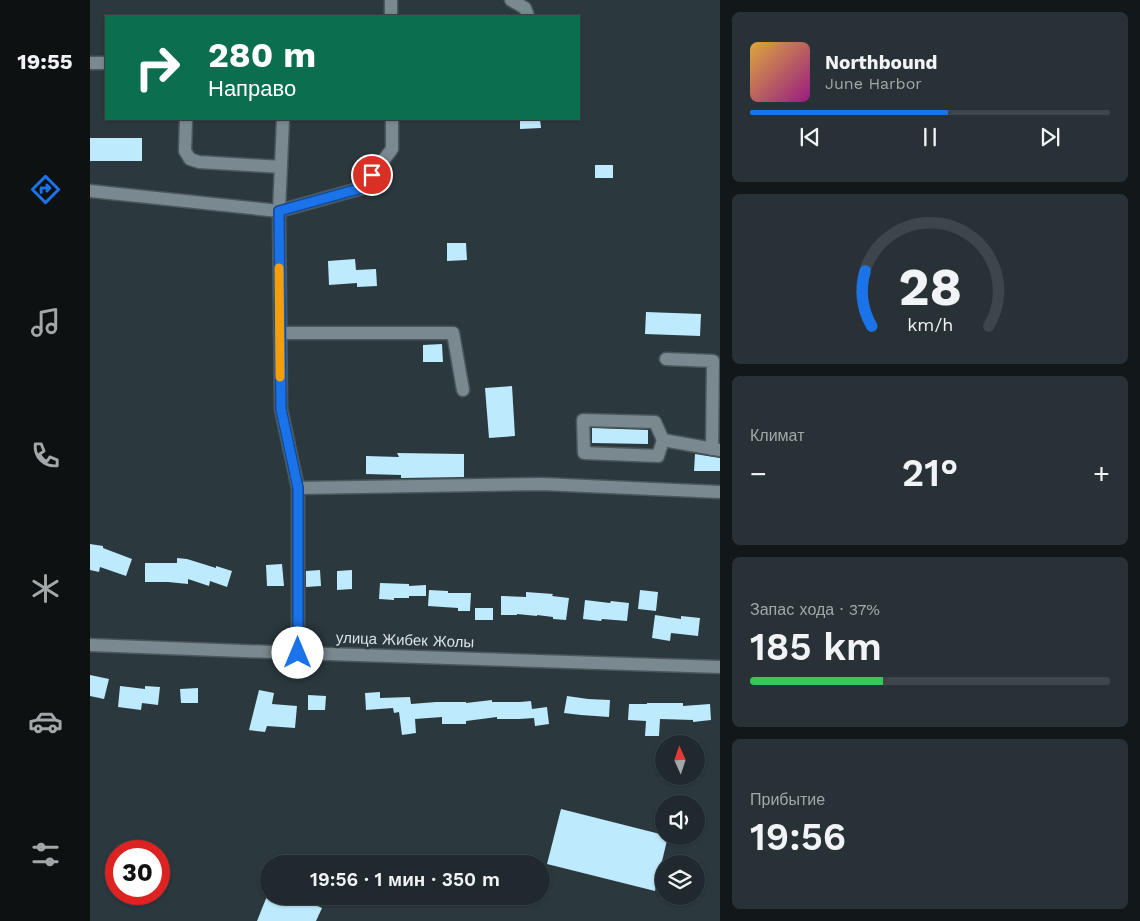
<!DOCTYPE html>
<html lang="ru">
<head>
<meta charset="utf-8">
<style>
  body { margin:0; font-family:"Work Sans",sans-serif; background:#283236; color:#f1f3f6; height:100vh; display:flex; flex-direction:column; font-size:19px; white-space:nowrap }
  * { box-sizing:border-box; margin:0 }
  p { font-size:16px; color:#a2a7aa }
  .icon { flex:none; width:28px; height:28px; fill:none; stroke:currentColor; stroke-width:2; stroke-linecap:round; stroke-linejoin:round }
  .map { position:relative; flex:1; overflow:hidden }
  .details { display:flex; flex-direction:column; gap:12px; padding:12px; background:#121719; width:420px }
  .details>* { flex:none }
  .hud { position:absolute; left:15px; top:15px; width:475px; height:105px; border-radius:0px; box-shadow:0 1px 4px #0004,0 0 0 1px #3d464a; background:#0b6e4f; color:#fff; overflow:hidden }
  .needle { width:32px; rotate:357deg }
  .buttons { position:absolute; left:565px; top:735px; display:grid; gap:10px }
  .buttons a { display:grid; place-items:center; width:50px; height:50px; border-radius:50%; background:#202a2e; box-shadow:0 1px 4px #0004,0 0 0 1px #3d464a; font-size:25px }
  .speed { position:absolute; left:15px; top:840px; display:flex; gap:10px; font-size:25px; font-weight:700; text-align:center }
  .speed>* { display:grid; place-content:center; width:65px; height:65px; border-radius:50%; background:#202a2e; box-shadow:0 1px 4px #0004,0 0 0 1px #3d464a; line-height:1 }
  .speed .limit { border:8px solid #d22; background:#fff; color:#111 }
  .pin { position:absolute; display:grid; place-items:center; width:42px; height:42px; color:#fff; margin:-21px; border:2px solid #fff; border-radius:50%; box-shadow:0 1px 5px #0007 }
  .me { position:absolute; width:55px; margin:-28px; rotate:0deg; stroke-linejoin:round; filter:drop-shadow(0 0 4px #0008) }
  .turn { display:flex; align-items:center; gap:18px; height:105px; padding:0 20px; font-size:22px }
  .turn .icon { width:65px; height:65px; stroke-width:2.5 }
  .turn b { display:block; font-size:35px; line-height:42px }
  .big { font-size:38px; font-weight:600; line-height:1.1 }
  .details .tile { flex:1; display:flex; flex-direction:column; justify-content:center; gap:8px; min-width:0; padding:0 18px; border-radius:8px; background:#283236 }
  .details .dial { align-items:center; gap:0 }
  .dial svg { height:130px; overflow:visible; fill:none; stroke:#3d464a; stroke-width:7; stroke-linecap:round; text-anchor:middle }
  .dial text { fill:#f1f3f6; stroke:none }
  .song { display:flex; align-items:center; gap:15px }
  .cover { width:60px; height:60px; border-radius:8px; background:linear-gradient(135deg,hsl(40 70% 55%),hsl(310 70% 35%)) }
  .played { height:5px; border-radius:2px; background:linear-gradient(90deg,#1a73e8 55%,#3d464a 55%) }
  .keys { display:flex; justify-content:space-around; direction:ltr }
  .heat { display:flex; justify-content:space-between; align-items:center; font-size:28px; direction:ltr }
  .charge { height:8px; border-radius:4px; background:linear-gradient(90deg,#34c759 37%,#3d464a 0) }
  .trip { position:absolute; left:170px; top:855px; width:290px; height:50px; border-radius:25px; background:#202a2e; box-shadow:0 1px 4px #0004,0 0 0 1px #3d464a; font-weight:600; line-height:50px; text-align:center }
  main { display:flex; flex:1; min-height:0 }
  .menu { display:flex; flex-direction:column; width:90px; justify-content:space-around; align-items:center; background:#0d1112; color:#a2a7aa }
  .menu .icon { width:35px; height:35px }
  .menu .active { color:#1a73e8 }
  .menu b { font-size:22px; color:#f1f3f6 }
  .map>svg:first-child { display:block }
</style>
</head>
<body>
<main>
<nav class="menu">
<b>19:55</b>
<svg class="icon active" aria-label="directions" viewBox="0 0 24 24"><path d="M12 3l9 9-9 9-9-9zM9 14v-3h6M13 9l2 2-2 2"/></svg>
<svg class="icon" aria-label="music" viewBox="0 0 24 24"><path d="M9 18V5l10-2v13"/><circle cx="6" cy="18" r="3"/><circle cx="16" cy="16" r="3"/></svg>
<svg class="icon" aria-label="phone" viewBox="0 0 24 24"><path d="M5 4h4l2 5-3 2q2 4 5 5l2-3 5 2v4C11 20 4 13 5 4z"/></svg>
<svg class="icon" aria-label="climate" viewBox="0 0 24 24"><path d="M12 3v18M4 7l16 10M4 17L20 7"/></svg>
<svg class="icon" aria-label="car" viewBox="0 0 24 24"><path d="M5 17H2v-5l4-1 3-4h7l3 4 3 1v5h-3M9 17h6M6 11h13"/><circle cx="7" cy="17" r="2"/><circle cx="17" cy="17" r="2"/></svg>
<svg class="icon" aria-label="filters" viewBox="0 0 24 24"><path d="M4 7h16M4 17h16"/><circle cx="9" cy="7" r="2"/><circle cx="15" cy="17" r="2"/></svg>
</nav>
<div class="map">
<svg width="630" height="921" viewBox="0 0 630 921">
  <rect width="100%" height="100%" fill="#2b383e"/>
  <g fill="#bdeafc">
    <path d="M430,119H450L451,128L430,129Z"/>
    <rect x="0" y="138" width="52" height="23"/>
    <rect x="505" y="165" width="18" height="13"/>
    <path d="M357,243H376L377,260L357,261Z"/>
    <path d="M265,259L266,270L286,269L287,286L267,287V283L239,285L238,261Z"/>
    <path d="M556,312L611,314L610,336L555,334Z"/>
    <path d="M352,344L353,362H333V345Z"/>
    <path d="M422,386L425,436L399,438L395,388Z"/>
    <path d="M502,428L558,430V444L502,443Z"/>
    <path d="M307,453L374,454V477L311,478V475L276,474V456L309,457Z"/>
    <path d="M605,454L630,458V471H604Z"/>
    <path d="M0,544L13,546V548L42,559L36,576L10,567L9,572L0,570Z"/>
    <path d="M87,558L97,559L126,568V566L142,571L137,587L120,581L119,586L98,579V584L78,582H55V563H87Z"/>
    <path d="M192,564L194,586H177L176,565Z"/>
    <path d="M230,570L231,586L216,587V571Z"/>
    <path d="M262,570V589L247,590V571Z"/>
    <path d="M290,583L319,584V586L336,585V596H319V598H304V600L289,599Z"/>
    <path d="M339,590L358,591V593H381L380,611H368V608L338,606Z"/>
    <path d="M550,590L568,592L566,611L548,609Z"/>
    <path d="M436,592L463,594L462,596L479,598L476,620L463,619V617L447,615V616L427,614V615H411V596L436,597Z"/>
    <path d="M495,600L520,603L521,601L539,603L537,621L512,619L511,621L493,619Z"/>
    <rect x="385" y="608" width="18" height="12"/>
    <path d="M565,615L591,619V616L610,618L608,636L581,633L580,641L562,638Z"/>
    <path d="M0,675L19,679L14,699L0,696Z"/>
    <path d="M30,686L55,689V686L70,687L68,705L52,703L51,710L28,707Z"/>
    <path d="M108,688V703H91L90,689Z"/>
    <path d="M169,690L184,693L182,704L207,706L205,728L177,726L175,732L159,730Z"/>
    <path d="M290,692V698L320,697L321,704L346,702H376V703L402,700V702H430L441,701L442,709L457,707L459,724L445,726L444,718L429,719H407V717L376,721V724H352V717L325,719L326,733L312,735L309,712L304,713L303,708L276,710L275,693Z"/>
    <path d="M218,695L236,696L235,710H218Z"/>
    <path d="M477,696L498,699L520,700L519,717L491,715L474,713Z"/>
    <path d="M557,703H593V706L620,704L621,720L603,722V720L570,719L569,736H555L556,721L538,720L539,704H557Z"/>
    <path d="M471,809L574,835V836H578L565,891L457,864Z"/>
    <path d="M177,896H204L232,908L226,921H167Z"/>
  </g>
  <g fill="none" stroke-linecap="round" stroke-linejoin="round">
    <g stroke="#4b575b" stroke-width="15">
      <g id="minor">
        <path d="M301,0V16"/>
        <path d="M421,0L435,8L438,16"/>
        <path d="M0,63H16"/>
        <path d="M96,119L95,151L100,159L109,162L191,167"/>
        <path d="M193,119L189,211L191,409L208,488V653"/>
        <path d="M0,191L189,211L272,188L302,149V119"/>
        <path d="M190,333H363L373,390"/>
        <path d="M576,359L623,361L622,449"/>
        <path d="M493,420L565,422L573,440L568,456L494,453Z"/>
        <path d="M573,440L630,450"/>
        <path d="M208,488L452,484L630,492"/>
        <path d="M0,645L208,653L630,667"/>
      </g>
    </g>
    <use href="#minor" stroke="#79898f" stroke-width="12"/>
  </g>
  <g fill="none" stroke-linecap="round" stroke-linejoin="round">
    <g stroke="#114b97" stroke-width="12">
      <path id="route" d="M208,653V488L191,409L189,211L272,188L282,175"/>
    </g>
    <use href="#route" stroke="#1a73e8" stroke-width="9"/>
    <path stroke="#f59e0b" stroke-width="9" d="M189,268L190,377"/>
  </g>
  <g text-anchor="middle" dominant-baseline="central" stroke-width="5" stroke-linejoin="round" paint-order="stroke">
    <g font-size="15" fill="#dbe3e6" stroke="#2b383e">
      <text transform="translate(315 640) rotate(2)">улица Жибек Жолы</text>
    </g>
  </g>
</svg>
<div class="buttons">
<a><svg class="needle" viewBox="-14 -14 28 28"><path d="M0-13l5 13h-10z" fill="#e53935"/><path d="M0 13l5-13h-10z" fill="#a2a7aa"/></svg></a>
<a><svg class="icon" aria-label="sound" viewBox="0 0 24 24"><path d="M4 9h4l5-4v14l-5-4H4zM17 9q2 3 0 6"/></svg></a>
<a><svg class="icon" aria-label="layers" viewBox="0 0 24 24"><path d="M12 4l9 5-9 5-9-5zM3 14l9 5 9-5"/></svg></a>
</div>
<div class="speed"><div class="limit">30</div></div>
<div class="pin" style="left:282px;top:175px;background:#d93025"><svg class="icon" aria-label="arrive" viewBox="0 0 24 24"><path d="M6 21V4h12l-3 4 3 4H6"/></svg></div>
<svg class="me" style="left:208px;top:653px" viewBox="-20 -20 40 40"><circle r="19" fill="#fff"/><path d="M0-13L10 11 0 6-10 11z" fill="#1a73e8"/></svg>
<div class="trip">19:56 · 1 мин · 350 m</div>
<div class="hud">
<div class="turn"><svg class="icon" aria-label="right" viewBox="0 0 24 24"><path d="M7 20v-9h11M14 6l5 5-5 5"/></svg><div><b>280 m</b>Направо</div></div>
</div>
</div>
<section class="details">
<div class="tile">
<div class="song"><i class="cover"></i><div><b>Northbound</b><p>June Harbor</p></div></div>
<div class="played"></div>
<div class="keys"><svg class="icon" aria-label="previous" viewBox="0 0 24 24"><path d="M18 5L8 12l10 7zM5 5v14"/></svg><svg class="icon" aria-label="pause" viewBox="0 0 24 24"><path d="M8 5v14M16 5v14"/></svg><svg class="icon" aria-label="next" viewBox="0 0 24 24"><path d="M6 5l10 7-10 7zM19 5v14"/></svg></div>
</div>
<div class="tile dial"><svg viewBox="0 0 100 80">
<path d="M14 69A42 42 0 1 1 86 69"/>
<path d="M14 69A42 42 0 0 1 10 35" stroke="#1a73e8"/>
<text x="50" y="56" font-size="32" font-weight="700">28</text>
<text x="50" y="72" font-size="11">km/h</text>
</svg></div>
<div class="tile"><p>Климат</p>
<div class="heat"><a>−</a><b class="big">21°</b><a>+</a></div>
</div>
<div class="tile"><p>Запас хода · 37%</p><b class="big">185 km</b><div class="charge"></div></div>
<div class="tile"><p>Прибытие</p><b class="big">19:56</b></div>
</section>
</main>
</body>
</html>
